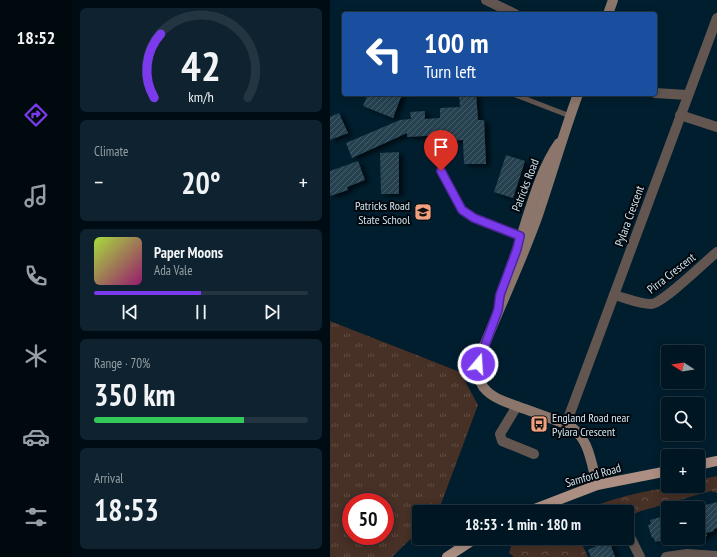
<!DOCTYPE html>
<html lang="en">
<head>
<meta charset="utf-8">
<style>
  body { margin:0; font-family:"PT Sans Narrow",sans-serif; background:#0e232f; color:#f1f3f6; height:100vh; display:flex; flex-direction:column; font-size:15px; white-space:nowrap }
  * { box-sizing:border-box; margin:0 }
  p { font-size:13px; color:#959fa5 }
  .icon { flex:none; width:22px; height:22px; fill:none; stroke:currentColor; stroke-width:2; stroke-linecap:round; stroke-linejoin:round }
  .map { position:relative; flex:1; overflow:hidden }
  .sheet { display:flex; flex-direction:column; gap:8px; padding:8px; background:#000c13; width:258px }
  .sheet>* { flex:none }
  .guide { position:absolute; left:12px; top:12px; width:315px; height:84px; border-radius:4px; box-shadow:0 2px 10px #0003,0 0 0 1px #223540; background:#1a4fa0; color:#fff; overflow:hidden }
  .needle { width:26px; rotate:282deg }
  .tools { position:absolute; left:331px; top:345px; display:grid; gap:8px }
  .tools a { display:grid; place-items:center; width:44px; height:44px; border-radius:4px; background:#001622; box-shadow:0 2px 10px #0003,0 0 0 1px #223540; font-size:20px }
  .speed { position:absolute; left:12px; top:493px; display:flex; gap:8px; font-size:20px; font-weight:700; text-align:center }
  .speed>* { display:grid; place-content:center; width:52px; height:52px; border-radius:50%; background:#001622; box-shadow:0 2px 10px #0003,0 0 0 1px #223540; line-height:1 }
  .speed .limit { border:6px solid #d22; background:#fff; color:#111 }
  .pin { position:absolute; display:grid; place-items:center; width:34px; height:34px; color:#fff; margin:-41px -17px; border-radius:50% 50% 50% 0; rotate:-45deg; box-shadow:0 0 4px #0007 }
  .pin .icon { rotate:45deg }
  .me { position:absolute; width:44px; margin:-22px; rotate:18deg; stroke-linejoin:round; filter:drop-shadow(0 0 3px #0008) }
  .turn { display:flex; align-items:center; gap:14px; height:84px; padding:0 16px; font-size:18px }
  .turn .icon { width:52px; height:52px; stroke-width:2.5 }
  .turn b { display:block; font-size:28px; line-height:34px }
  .big { font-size:30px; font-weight:600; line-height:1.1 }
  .sheet .card { flex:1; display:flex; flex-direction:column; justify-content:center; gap:6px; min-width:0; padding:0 14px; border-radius:6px; background:#0e232f }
  .sheet .dial { align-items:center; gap:0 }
  .dial svg { height:104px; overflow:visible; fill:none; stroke:#223540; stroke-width:7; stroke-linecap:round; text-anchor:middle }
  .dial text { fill:#f1f3f6; stroke:none }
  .song { display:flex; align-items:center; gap:12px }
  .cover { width:48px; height:48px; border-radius:6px; background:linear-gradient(135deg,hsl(80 70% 55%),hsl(320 70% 35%)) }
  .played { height:4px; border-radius:2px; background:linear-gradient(90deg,#7c3aed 50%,#223540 50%) }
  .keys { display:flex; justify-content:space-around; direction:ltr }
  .heat { display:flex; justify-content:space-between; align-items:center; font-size:22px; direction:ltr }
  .charge { height:6px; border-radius:3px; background:linear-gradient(90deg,#34c759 70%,#223540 0) }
  .trip { position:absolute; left:82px; top:505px; width:222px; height:40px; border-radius:4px; background:#001622; box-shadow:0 2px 10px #0003,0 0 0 1px #223540; font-weight:600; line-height:40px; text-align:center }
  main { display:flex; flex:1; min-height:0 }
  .dock { display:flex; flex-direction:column; width:72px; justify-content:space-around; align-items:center; background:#00090e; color:#959fa5 }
  .dock .icon { width:28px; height:28px }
  .dock .active { color:#7c3aed }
  .dock b { font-size:18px; color:#f1f3f6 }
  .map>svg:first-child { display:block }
</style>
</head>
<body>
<main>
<nav class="dock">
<b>18:52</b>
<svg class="icon active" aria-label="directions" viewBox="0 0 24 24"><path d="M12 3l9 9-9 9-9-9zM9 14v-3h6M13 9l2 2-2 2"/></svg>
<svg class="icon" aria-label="music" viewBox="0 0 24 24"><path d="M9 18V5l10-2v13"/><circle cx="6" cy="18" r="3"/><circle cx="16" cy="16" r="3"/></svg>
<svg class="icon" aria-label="phone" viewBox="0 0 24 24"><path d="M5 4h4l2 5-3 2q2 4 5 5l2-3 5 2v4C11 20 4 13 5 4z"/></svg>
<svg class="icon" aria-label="climate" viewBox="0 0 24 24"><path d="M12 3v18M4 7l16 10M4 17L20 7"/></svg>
<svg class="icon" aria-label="car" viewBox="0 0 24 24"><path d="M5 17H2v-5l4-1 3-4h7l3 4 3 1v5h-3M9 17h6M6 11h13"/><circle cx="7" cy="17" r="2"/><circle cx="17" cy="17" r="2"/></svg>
<svg class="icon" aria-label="filters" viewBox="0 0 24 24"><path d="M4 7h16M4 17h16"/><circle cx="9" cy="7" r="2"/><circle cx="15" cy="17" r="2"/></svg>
</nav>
<section class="sheet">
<div class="card dial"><svg viewBox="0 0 100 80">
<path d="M14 69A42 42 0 1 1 86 69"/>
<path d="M14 69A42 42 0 0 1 19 20" stroke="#7c3aed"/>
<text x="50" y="56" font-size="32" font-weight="700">42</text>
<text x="50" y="72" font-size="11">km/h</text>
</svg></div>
<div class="card"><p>Climate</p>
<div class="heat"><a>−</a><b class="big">20°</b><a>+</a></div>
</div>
<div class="card">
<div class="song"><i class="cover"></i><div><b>Paper Moons</b><p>Ada Vale</p></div></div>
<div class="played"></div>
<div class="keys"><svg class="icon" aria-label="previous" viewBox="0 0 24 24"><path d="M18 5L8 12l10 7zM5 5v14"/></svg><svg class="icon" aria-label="pause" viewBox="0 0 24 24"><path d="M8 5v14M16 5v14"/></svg><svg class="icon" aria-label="next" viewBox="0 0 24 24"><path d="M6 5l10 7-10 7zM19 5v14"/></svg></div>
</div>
<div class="card"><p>Range · 70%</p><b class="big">350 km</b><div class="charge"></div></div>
<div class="card"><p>Arrival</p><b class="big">18:53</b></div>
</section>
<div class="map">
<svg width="387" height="557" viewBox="0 0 387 557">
  <defs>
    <pattern id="forest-crowns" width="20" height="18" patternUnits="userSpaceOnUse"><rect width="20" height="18" fill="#473025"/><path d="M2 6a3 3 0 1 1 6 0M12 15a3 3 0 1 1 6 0" fill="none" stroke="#614e45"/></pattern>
    <pattern id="park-tufts" width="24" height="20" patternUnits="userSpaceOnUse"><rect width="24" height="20" fill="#473025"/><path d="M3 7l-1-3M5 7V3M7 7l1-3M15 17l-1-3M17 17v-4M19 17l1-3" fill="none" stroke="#614e45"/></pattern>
    <pattern id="building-hatch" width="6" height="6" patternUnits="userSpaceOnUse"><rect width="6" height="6" fill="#284251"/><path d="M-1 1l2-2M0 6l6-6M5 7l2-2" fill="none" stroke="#465d6a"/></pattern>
    <filter id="shadow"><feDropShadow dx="4.5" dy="2.5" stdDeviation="2" flood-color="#0009"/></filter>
  </defs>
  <rect width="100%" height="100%" fill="#001e2e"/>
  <g fill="url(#forest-crowns)">
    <path d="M387,476V493L381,491L311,511L297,517V512H250C286,496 329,486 368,486V480Z"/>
    <path d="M186,538H249L258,557H184L179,553L183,540Z"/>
  </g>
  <path fill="url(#park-tufts)" fill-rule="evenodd" d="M0,321L130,372L148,405L108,512H89V531L62,557H0ZM21,502H55V536H21Z"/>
  <g fill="url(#building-hatch)" filter="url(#shadow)">
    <path d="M38,94H72L63,118L33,106Z"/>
    <path d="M129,94H146L148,120H154L156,164H134L133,140L111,141V135L77,137V133L22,158L16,143L70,120L81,119L80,112L95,111V119L110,118V108L130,107Z"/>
    <path d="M9,113L18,133L0,140V117Z"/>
    <path d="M69,152V194H51L50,153Z"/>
    <path d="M176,155L195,161L183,198L164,192Z"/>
    <path d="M28,161L35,180L17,187L18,190L0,196V171Z"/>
    <path d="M375,502L376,505L387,502V528L384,529V531L376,533L377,536L368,539V504Z"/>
    <path d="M338,515V539L325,542L324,538H322L318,525L321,524L320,520Z"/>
    <path d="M279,540L285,557H261L258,550Z"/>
  </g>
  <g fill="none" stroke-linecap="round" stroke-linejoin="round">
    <g stroke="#63554f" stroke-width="5">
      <path d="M183,94L240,116"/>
      <path d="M111,171L133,210L144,218L190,236"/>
    </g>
    <g stroke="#63554f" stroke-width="10">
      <path d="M156,0L185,14"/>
      <path d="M325,93L357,95"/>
      <path d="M350,115L387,127"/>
      <path d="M284,295C296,298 309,304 321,304C332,304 376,261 387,252"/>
      <path d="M187,406L170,434L172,441L204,454"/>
      <path d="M236,424L387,18"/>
      <path d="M297,531L310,557"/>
      <path d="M336,557L357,554L387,556"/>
    </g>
    <g stroke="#8c766c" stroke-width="10">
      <path d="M278,14L283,0"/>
      <path d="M248,94C233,135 221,177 207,218C190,265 168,310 150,356C141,393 167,399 195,409C209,414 222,419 236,424C259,435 261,462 267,485"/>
      <path d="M184,258C197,223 207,174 229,143"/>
    </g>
    <g stroke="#ac8f82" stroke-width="10">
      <path d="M368,465L387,461"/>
      <path d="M197,512L267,485L338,471"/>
      <path d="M117,557L146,538"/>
    </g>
  </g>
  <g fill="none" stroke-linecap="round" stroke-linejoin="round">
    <g stroke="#51269a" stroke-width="10">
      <path id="route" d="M111,171L132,210L144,218L190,236L187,249L170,295L168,310L148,364"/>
    </g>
    <use href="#route" stroke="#7c3aed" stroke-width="7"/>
  </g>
  <defs>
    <g id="school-square" transform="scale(0.9)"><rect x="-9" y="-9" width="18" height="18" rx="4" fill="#f1a17d" stroke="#00070d"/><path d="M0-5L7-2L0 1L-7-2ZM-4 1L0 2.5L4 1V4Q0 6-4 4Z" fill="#111"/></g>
    <g id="bus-square" transform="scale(0.9)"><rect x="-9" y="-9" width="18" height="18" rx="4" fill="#f1a17d" stroke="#00070d"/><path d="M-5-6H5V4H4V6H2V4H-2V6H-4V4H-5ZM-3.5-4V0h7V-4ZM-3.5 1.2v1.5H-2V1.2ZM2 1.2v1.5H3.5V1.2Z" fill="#111"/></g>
  </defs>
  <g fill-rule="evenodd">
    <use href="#school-square" x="93" y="212"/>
    <use href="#bus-square" x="209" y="424"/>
  </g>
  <g text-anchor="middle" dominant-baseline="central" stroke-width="4" stroke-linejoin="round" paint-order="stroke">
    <g font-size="12" fill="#d2e4ee" stroke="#00070d">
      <text transform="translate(195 185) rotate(-69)">Patricks Road</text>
      <text transform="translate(299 216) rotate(-70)">Pylara Crescent</text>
      <text transform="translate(341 273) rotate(-38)">Pirra Crescent</text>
      <text transform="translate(263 475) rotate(-16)">Samford Road</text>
    </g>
    <g font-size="12" fill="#d2e4ee" stroke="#00070d" text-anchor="end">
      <text x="80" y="205">Patricks Road<tspan x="80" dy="14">State School</tspan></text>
      <text x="222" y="417" text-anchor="start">England Road near<tspan x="222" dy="14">Pylara Crescent</tspan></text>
    </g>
  </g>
</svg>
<div class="tools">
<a><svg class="needle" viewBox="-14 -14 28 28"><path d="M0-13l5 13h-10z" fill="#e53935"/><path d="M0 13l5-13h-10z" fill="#959fa5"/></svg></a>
<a><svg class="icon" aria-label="search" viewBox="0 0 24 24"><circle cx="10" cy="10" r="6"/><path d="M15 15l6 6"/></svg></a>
<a>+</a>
<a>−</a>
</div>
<div class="speed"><div class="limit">50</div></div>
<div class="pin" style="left:111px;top:171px;background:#d93025"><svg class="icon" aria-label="arrive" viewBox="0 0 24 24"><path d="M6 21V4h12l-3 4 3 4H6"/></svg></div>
<svg class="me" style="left:148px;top:364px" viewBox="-20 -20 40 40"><circle r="17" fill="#7c3aed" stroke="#fff" stroke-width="3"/><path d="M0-11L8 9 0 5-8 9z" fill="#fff"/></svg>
<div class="trip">18:53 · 1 min · 180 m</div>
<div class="guide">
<div class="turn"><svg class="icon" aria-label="left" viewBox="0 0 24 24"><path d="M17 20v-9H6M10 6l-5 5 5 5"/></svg><div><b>100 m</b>Turn left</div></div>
</div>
</div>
</main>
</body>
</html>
